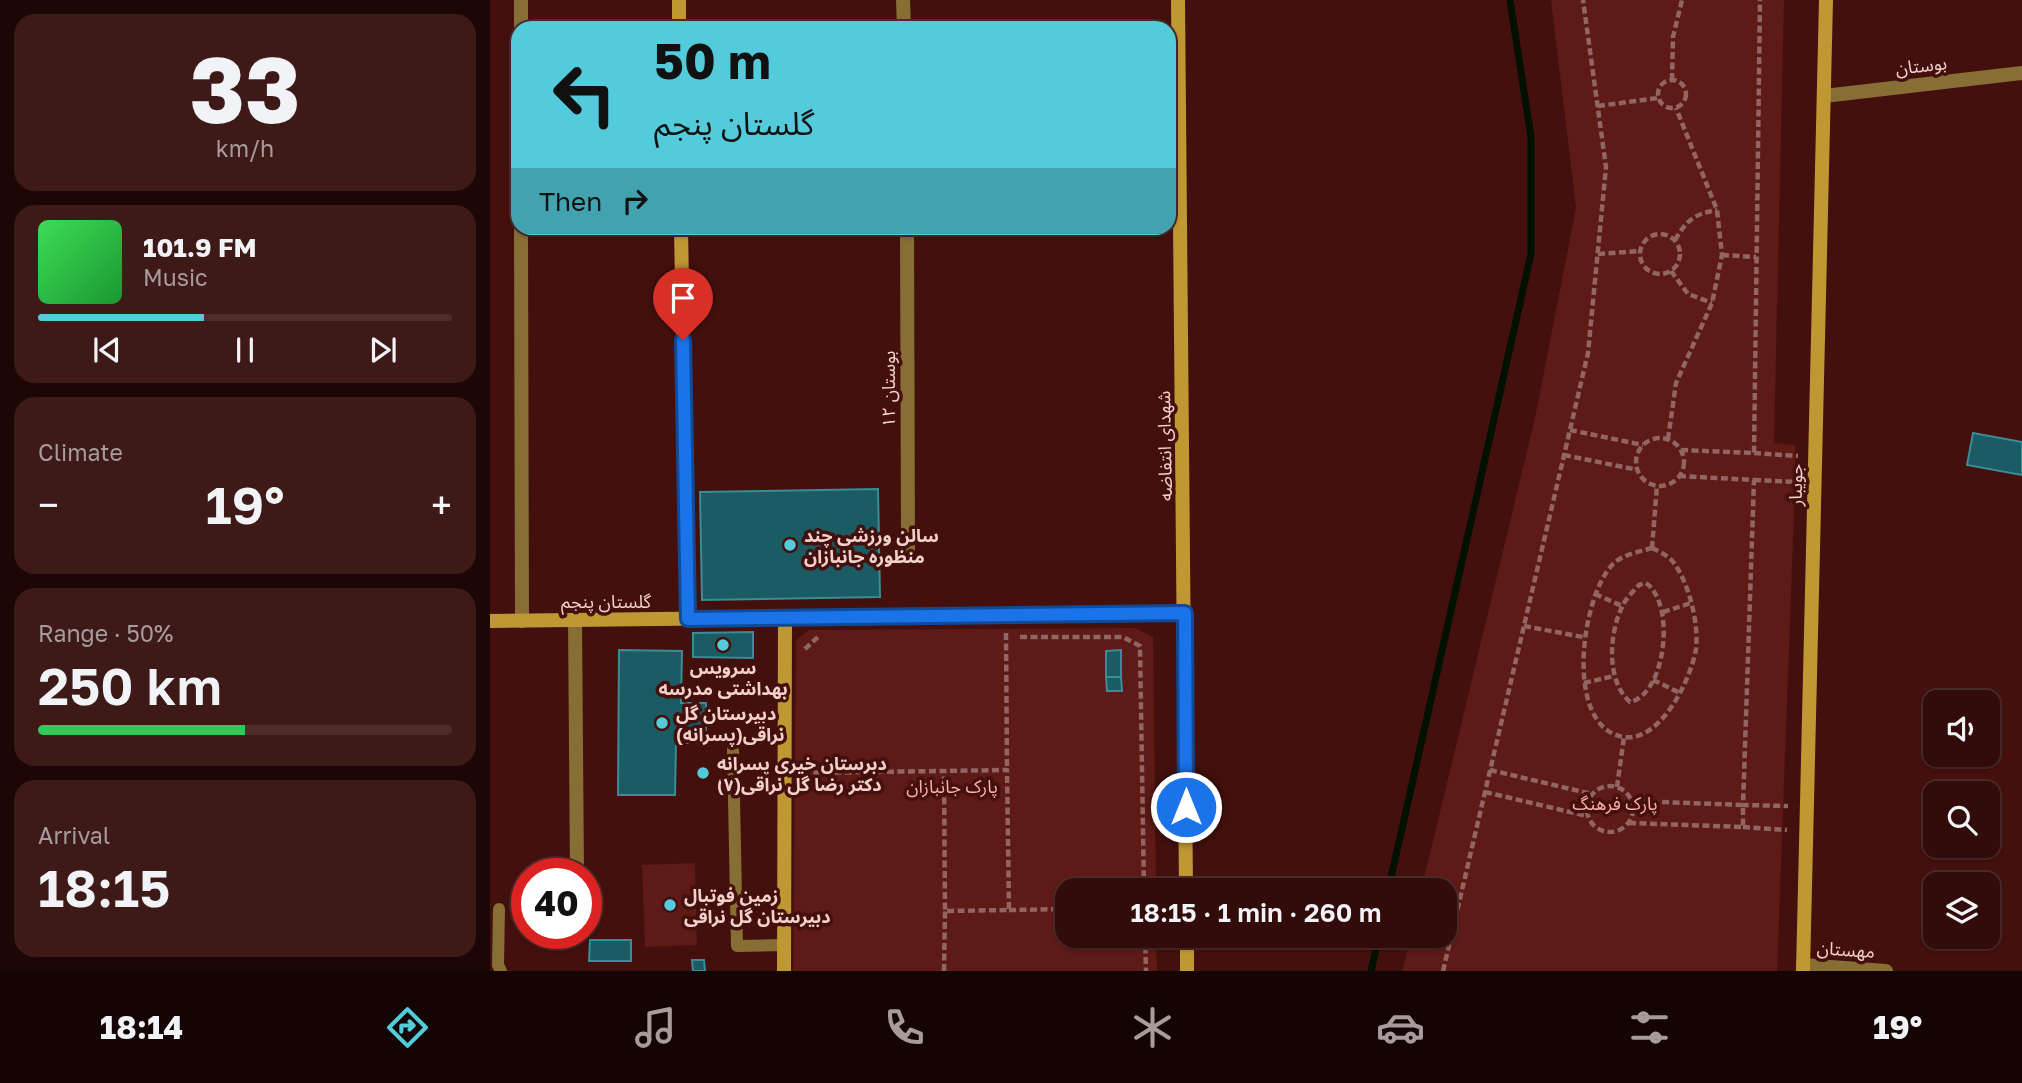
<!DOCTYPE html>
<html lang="en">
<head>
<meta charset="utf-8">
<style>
  body { margin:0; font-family:"Golos Text","Noto Sans Arabic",sans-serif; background:#3d1a18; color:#f1f3f6; height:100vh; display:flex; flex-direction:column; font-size:26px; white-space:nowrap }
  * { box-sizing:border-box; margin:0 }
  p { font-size:23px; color:#a89b9c }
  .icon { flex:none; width:38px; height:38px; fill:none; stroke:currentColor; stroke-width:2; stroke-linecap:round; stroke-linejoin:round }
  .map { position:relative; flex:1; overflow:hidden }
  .details { display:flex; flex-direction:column; gap:14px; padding:14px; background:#1c0706; width:490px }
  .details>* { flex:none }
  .banner { position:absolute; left:21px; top:21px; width:665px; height:214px; border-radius:21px; box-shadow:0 2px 5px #0004,0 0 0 2px #4d2c2b; background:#53cbdb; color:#111; overflow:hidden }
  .buttons { position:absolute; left:1433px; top:690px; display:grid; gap:14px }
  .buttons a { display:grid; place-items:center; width:77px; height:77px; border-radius:14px; background:#320c0a; box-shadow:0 2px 5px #0004,0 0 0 2px #4d2c2b; font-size:35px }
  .speed { position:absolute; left:21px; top:858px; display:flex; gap:14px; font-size:35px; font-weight:700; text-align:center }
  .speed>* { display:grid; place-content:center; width:91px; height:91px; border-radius:50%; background:#320c0a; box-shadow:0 2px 5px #0004,0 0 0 2px #4d2c2b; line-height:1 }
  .speed .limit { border:10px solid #d22; background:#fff; color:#111 }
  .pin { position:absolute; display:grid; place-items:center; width:60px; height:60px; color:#fff; margin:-72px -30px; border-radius:50% 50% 50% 0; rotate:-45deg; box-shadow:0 0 7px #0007 }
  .pin .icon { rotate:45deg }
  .me { position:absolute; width:77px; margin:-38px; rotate:0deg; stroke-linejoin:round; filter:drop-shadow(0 0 5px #0008) }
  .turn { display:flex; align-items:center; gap:24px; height:147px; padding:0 28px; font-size:32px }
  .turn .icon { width:91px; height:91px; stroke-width:2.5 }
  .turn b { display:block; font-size:49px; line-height:60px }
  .then { display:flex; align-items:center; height:66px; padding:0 28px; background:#0003; gap:14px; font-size:26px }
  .big { font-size:52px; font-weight:600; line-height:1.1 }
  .details .tile { flex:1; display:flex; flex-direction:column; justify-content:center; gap:10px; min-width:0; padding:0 24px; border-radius:21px; background:#3d1a18 }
  .details .dial { align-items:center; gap:0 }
  .dial b { font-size:91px; line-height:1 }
  .song { display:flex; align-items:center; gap:21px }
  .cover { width:84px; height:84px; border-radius:10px; background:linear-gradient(135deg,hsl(130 70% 55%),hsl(130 70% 35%)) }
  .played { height:7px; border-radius:4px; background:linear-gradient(90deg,#53cbdb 40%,#4d2c2b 40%) }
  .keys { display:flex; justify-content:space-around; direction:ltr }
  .heat { display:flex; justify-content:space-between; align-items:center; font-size:38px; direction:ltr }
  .charge { height:10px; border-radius:5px; background:linear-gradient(90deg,#34c759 50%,#4d2c2b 0) }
  .trip { position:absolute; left:565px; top:878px; width:402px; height:70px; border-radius:21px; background:#320c0a; box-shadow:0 2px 5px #0004,0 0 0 2px #4d2c2b; font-weight:600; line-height:70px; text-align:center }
  .tabs { display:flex; height:112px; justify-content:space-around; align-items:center; background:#140504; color:#a89b9c }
  .tabs .icon { width:49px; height:49px }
  .tabs .on { color:#53cbdb }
  .tabs b { font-size:32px; color:#f1f3f6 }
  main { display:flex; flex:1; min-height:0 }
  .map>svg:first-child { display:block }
</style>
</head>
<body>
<main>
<section class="details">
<div class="tile dial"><b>33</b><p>km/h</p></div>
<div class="tile">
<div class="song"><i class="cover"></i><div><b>101.9 FM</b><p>Music</p></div></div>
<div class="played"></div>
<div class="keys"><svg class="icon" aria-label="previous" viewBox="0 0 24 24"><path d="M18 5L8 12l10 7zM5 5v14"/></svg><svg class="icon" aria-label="pause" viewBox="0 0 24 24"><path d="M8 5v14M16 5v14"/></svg><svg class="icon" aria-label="next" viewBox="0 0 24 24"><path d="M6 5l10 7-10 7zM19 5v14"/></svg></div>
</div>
<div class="tile"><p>Climate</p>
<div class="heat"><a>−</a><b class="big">19°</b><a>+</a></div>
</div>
<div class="tile"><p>Range · 50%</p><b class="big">250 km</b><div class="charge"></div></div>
<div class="tile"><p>Arrival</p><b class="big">18:15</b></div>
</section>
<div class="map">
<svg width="1532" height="971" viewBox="0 0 1532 971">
  <rect width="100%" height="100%" fill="#43100d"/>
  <g fill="#5e1a16">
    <path d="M1061,0H1294L1284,443L1305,445V487L1287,971H912L921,936H956V891H931L1045,418L1086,208Z"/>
    <path d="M645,628L663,637L666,891H578V936H666L667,971H303L306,640L319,630Z"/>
    <path d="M205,863L207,945L155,947L152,865Z"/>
  </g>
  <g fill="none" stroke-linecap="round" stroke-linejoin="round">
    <g stroke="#001102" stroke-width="7">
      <path d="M898,891L1041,254V137L1020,0"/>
      <path d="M881,971L889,936"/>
    </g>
  </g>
  <g fill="#1b5b63" stroke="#3a8c97" stroke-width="2">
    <path d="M1483,433L1532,442V475L1477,465Z"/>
    <path d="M388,489L390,597L212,600L210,492Z"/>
    <path d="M263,632V658L203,657V633Z"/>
    <path d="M129,650L192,651L191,703H216V743H186L185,795H128Z"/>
    <path d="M631,650V677H616V651Z"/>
    <path d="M616,677H631L632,691H617Z"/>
    <path d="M100,940H141V961H99Z"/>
    <path d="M202,960H214L215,971H203Z"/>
  </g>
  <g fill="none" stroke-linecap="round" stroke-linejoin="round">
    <g stroke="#916561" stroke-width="4.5" stroke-dasharray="7 3.5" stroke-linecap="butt">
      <circle cx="1182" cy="94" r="14"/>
      <path d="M1182,80L1183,37L1192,0"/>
      <path d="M1108,106L1168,98"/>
      <circle cx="1170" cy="254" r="20"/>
      <path d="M1185,240C1197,220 1204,214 1227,210"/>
      <path d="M1108,254L1150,251"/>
      <path d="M1232,255L1266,257"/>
      <path d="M1181,271L1198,294L1222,303"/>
      <path d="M1080,430L1153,445"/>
      <circle cx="1170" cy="462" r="24"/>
      <path d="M1178,439L1186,383L1222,303L1232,255L1227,210L1186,108"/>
      <path d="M1191,450L1264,453L1270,0"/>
      <path d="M1264,453L1308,456"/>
      <path d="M1074,455L1148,470"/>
      <path d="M1189,476L1264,480L1253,805L1298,806"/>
      <path d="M1264,480L1306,482"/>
      <path d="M1162,548C1170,552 1179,556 1184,563C1199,584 1209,623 1206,649C1201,679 1171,742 1134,737C1073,728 1091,596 1123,564C1133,554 1149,552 1162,548Z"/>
      <path d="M1162,548L1167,485"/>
      <path d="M1156,583C1186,604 1176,694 1140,702C1116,681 1119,634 1132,607C1135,599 1143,592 1149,585Z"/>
      <path d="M1105,594L1132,606"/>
      <path d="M1173,612L1201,603"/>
      <path d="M1034,626L1093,637"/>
      <path d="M516,633L517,770"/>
      <path d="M530,637H633L650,646L654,891"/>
      <path d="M315,649L329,636"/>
      <path d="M1163,680L1190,693"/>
      <path d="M1094,683L1124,676"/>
      <path d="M1000,770L1102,794"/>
      <path d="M313,773L517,770L519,910L455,911L454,770"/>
      <circle cx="1120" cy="809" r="23"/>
      <path d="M1127,787L1134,737"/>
      <path d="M995,792L1097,816"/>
      <path d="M1139,823L1253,827V805L1142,801"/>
      <path d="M1253,827L1297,830"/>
      <path d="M519,910L578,909"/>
      <path d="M655,936L656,971"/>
      <path d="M454,971L455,911"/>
      <path d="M953,971L1098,353L1116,167L1093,0"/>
    </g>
    <g stroke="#866e34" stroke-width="12">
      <path d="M243,750L247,946L294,945"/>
      <path d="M9,909L8,965L11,971"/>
    </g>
    <g stroke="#866e34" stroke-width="14">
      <path d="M31,0V28"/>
      <path d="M413,0L414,28"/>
      <path d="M1334,96L1532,73"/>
      <path d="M31,228L32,621"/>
      <path d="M417,228L418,550"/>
      <path d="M85,620L87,873"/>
      <path d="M1313,965L1396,971"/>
    </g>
    <g stroke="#bf9833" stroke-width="14">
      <path d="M189,0V28"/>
      <path d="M688,0L696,891"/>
      <path d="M191,228L198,619"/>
      <path d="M0,621L695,613"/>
      <path d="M697,936V971"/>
      <path d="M294,971L295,618"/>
      <path d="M1313,971L1336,0"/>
    </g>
  </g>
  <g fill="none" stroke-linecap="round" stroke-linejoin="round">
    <g stroke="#114b97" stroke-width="18">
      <path id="route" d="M193,340L198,619L695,613L696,807"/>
    </g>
    <use href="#route" stroke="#1a73e8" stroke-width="12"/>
  </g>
  <g fill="#53cbdb" stroke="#43100d" stroke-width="2.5">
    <circle cx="300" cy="545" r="7"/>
    <circle cx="233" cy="645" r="7"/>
    <circle cx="172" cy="723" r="7"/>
    <circle cx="213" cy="773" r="7"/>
    <circle cx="180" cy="905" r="7"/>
  </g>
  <g text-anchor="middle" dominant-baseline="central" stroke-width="7" stroke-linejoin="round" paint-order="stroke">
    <g font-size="18" fill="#f3d0cb" stroke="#43100d">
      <text transform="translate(1431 65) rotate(-7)">بوستان</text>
      <text transform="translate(398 389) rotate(-90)">بوستان ۱۲</text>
      <text transform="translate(674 446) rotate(-91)">شهدای انتفاضه</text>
      <text transform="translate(1305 485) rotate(-89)">جویبار</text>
      <text x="116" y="601">گلستان پنجم</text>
      <text transform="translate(1356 949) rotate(4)">مهستان</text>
    </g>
    <g font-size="18" font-weight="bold" fill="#f3d0cb" stroke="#43100d" text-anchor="start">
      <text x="314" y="535">سالن ورزشی چند<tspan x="314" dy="21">منظوره جانبازان</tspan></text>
      <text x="233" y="667" text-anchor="middle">سرویس<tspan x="233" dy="21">بهداشتی مدرسه</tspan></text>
      <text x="186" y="713">دبیرستان گل<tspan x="186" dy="21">نراقی(پسرانه)</tspan></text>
      <text x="227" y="763">دبرستان خیری پسرانه<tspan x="227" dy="21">دکتر رضا گل نراقی(۷)</tspan></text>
      <text x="194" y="895">زمین فوتبال<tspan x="194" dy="21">دبیرستان گل نراقی</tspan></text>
    </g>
    <g font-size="18" fill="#fcafa6" stroke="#43100d">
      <text x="462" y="786">پارک جانبازان</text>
      <text x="1125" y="803">پارک فرهنگ</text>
    </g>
  </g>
</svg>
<div class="buttons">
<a><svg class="icon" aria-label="sound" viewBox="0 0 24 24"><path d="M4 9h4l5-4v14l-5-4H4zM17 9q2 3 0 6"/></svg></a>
<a><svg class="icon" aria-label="search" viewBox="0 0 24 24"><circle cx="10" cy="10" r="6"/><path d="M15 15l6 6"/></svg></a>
<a><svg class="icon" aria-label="layers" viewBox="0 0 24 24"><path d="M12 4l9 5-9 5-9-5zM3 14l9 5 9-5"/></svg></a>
</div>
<div class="speed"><div class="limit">40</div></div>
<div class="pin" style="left:193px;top:340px;background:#d93025"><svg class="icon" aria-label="arrive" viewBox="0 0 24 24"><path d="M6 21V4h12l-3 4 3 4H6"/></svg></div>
<svg class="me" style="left:696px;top:807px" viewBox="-20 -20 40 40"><circle r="17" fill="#1a73e8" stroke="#fff" stroke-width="3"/><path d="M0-11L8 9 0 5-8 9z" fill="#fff"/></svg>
<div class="trip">18:15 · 1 min · 260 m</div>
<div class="banner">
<div class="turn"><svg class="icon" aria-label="left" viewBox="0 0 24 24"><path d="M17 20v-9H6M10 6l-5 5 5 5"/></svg><div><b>50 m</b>گلستان پنجم</div></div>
<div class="then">Then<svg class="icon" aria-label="right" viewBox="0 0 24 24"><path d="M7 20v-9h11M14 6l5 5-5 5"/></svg></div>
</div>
</div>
</main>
<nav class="tabs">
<b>18:14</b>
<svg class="icon on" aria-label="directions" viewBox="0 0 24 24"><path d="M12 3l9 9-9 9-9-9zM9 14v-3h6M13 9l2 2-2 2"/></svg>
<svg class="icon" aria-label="music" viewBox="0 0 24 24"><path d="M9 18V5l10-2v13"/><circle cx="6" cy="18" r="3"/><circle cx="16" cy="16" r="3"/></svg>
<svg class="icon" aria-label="phone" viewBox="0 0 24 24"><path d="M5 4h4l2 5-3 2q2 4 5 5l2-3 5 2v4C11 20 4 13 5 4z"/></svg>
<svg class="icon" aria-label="climate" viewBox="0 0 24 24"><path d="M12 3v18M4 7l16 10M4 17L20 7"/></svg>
<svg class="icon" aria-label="car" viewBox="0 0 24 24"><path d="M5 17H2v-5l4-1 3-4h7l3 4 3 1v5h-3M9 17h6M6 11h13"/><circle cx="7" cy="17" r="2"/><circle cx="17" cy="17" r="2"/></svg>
<svg class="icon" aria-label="filters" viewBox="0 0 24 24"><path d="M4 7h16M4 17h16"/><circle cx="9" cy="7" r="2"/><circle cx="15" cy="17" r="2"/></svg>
<b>19°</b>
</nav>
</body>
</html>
